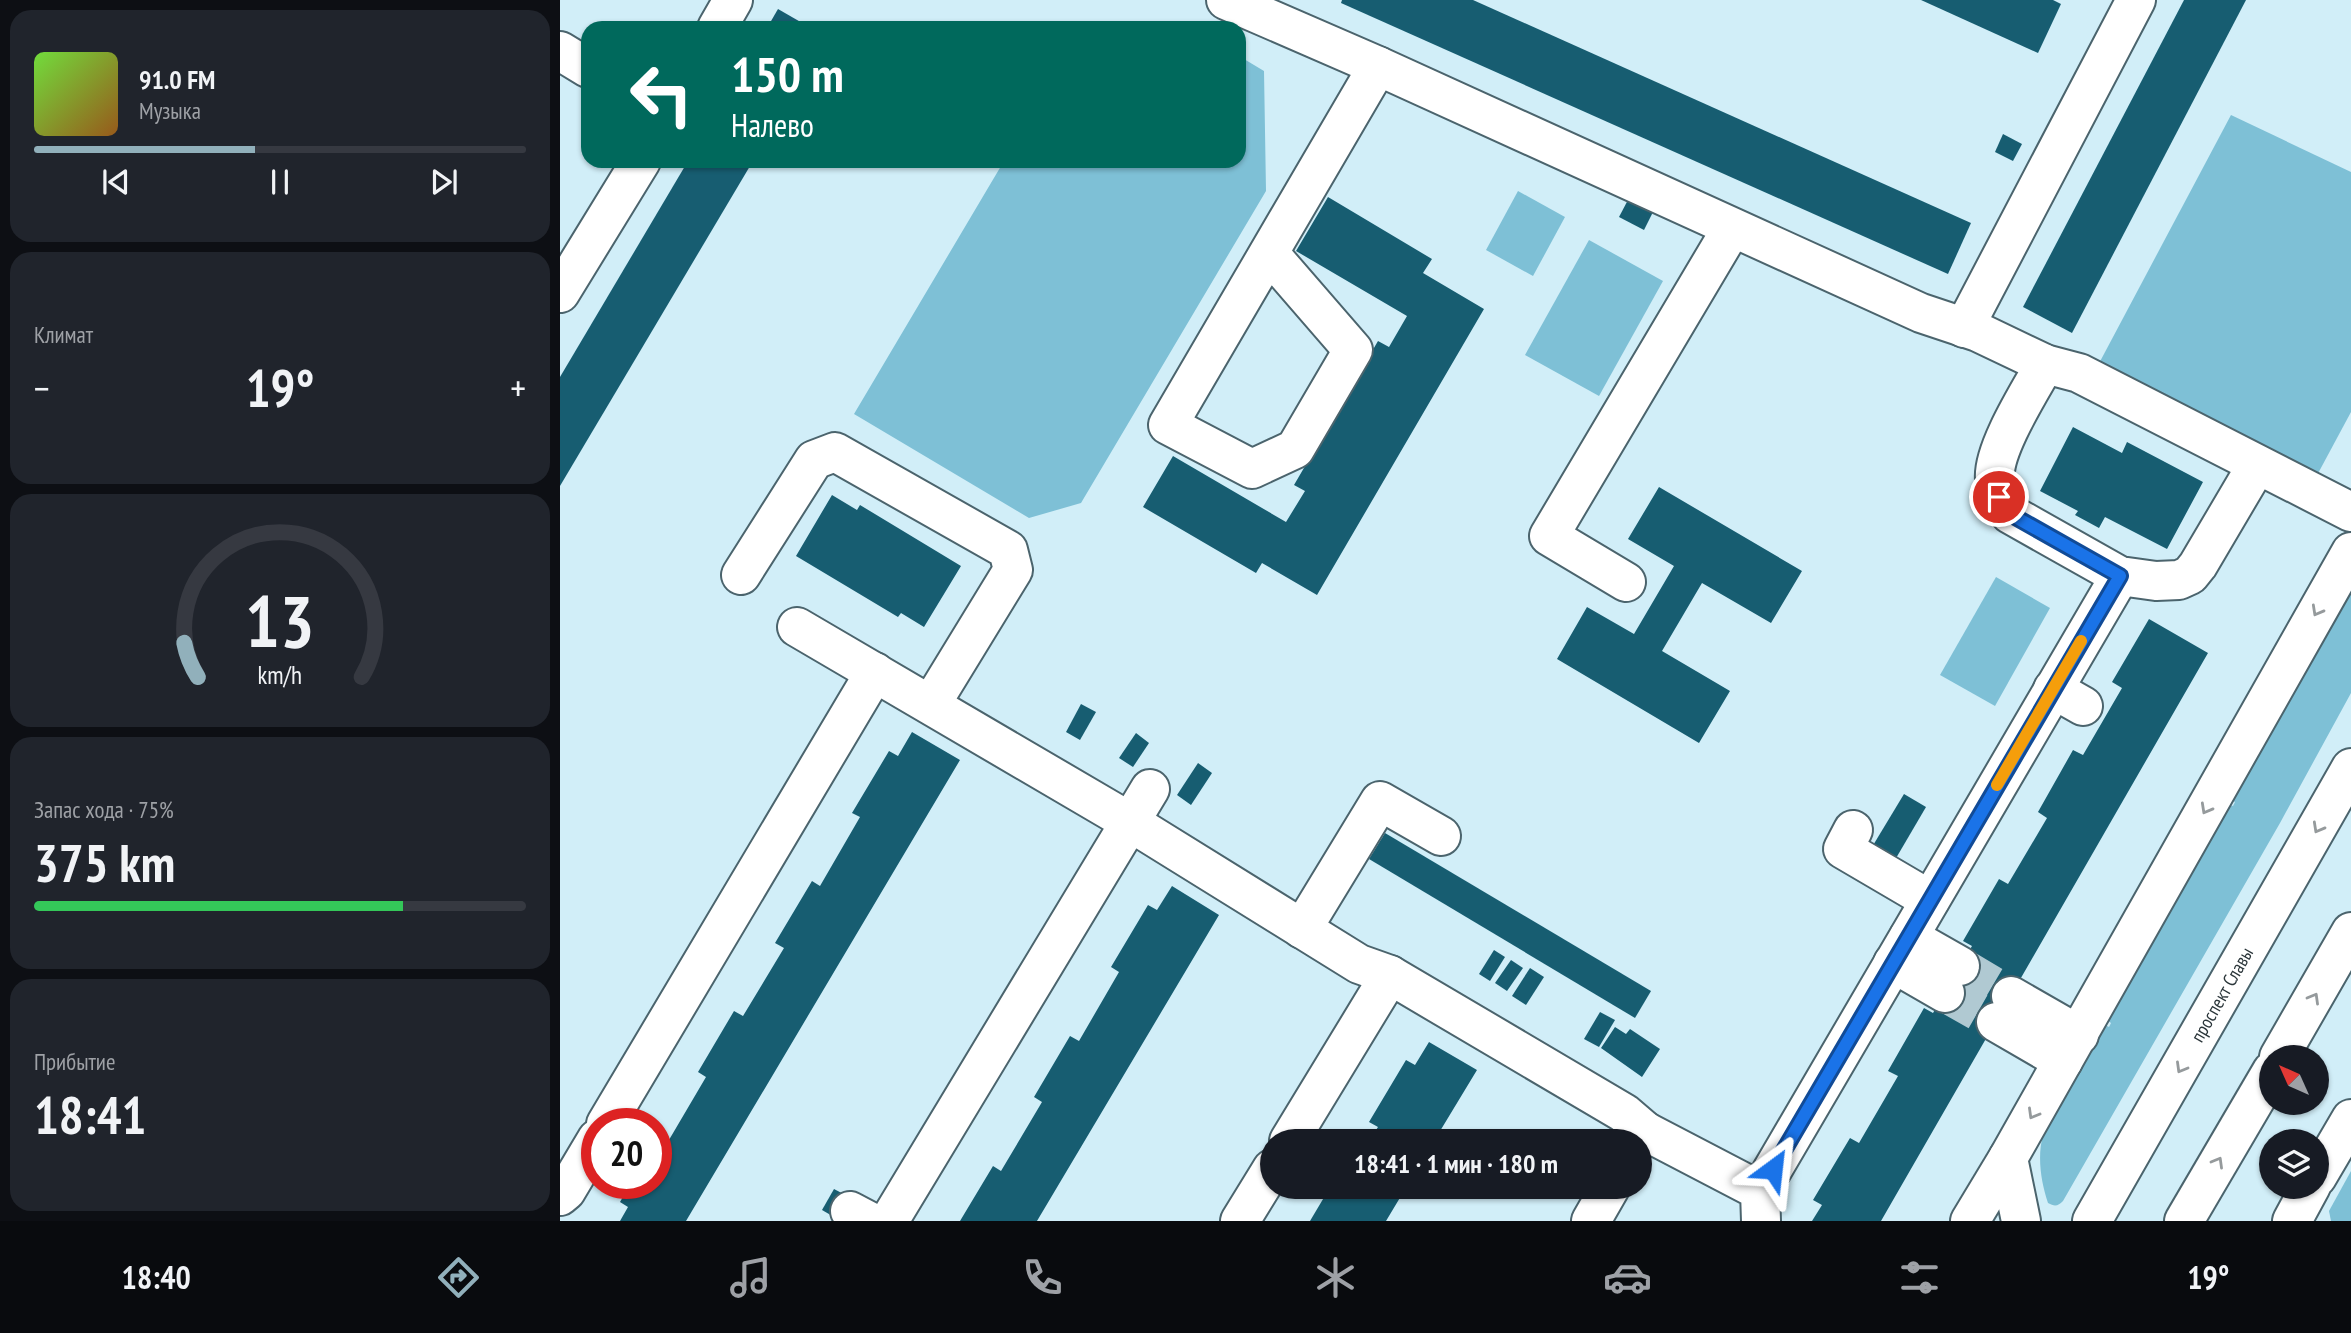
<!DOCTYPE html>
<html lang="ru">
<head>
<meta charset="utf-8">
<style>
  body { margin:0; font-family:"PT Sans Narrow",sans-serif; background:#20242c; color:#f1f3f6; height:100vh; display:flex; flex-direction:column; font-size:26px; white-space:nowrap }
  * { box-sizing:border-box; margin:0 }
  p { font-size:23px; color:#9ea1a6 }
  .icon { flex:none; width:38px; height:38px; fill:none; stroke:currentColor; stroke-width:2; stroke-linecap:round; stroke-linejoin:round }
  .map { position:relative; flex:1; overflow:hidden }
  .sheet { display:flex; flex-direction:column; gap:10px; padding:10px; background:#0d0f14; width:560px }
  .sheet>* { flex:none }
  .hud { position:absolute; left:21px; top:21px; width:665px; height:147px; border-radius:21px; box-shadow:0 2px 5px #0004; background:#00695c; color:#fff; overflow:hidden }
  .needle { width:46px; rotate:315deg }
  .buttons { position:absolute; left:1699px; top:1045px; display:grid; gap:14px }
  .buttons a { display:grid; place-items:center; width:70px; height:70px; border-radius:50%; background:#171b24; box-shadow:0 2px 5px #0004; font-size:35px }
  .speed { position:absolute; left:21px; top:1108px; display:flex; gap:14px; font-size:35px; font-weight:700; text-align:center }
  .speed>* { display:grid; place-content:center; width:91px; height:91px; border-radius:50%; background:#171b24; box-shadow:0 2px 5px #0004; line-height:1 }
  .speed .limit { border:10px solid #d22; background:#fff; color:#111 }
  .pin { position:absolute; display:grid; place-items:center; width:60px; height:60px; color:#fff; margin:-30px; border:4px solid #fff; border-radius:50%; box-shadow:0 2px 7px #0007 }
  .me { position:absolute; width:77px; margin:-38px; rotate:30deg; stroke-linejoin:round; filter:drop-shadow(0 0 5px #0008) }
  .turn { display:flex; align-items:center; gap:24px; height:147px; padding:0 35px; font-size:32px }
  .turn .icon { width:91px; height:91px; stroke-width:2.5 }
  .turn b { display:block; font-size:49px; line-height:60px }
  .big { font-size:52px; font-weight:700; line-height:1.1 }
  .sheet .widget { flex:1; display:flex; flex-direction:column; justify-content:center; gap:10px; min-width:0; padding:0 24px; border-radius:21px; background:#20242c }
  .sheet .dial { align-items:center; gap:0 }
  .dial svg { height:182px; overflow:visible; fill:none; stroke:#363941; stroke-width:7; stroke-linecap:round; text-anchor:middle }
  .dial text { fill:#f1f3f6; stroke:none }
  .song { display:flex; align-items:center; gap:21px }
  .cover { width:84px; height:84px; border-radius:10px; background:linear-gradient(135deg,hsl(100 70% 55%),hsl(30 70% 35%)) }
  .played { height:7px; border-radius:4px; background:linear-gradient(90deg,#91b0bb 45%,#363941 45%) }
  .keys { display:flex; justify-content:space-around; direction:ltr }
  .heat { display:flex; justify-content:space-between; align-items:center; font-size:38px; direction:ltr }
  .charge { height:10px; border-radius:5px; background:linear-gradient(90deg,#34c759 75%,#363941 0) }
  .trip { position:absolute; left:700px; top:1129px; width:392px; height:70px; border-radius:35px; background:#171b24; box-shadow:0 2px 5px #0004; font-weight:700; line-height:70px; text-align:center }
  .menu { display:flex; height:112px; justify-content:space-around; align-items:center; background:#090b0e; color:#9ea1a6 }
  .menu .icon { width:49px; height:49px }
  .menu .active { color:#91b0bb }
  .menu b { font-size:32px; color:#f1f3f6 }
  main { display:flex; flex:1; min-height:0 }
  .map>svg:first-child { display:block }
</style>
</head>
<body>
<main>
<section class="sheet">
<div class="widget">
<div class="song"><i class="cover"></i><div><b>91.0 FM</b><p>Музыка</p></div></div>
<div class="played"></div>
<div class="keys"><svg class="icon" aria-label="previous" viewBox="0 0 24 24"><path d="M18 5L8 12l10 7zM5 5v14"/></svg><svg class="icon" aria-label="pause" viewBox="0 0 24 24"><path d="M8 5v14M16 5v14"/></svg><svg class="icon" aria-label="next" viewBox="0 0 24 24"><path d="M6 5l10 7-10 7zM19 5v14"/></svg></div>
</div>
<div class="widget"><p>Климат</p>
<div class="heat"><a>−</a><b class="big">19°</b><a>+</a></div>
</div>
<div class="widget dial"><svg viewBox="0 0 100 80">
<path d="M14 69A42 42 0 1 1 86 69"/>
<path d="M14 69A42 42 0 0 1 8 54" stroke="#91b0bb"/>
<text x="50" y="56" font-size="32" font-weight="700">13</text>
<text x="50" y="72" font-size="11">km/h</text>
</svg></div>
<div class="widget"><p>Запас хода · 75%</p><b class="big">375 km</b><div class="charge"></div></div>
<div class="widget"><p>Прибытие</p><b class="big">18:41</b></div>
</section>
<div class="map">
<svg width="1791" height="1221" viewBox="0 0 1791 1221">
  <rect width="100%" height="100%" fill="#d1eef8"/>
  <g fill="#7ec0d6">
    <path d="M679,56L704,71L706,191L521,503L469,518L294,414L444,161H679Z"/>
    <path d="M1671,115L1791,172V412L1755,479L1536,369Z"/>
    <path d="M958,191L1005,217L973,276L926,250Z"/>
    <path d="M1029,240L1103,281L1039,396L965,355Z"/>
    <path d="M1436,577L1490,608L1435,706L1380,675Z"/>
    <path d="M1791,586V693L1720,823L1503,1201C1498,1206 1495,1207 1488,1203C1481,1182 1477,1157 1483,1135L1545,1025L1549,1027L1551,1023L1547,1020L1670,805L1673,806L1675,802L1673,801Z"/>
    <path d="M1791,1171V1221H1771L1769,1211Z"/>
  </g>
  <g fill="#175d71">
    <path d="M782,0H913L1411,223L1388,274L781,3Z"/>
    <path d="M1361,0H1493L1501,4L1478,53Z"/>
    <path d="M1624,0H1686L1512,333L1463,307Z"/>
    <path d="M218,9L251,28H207Z"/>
    <path d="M1443,134L1462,144L1453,161L1435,152Z"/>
    <path d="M128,161H193L0,486V377Z"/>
    <path d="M768,197L872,259L863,273L924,309L757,595L702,563L696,573L583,507L613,456L726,522L745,491L734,485L818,341L829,347L847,316L736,251Z"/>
    <path d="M1069,198L1094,210L1084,230L1059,217Z"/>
    <path d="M1513,427L1562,453L1567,442L1643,482L1607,549L1545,517L1539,528L1515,515L1518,511L1480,491Z"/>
    <path d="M1099,487L1242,571L1211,623L1142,583L1102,651L1170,691L1139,743L997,659L1027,607L1074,634L1114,566L1068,539Z"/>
    <path d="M272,495L297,510L300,505L401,566L364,627L341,613L338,617L236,556Z"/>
    <path d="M1589,619L1648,653L1321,1221H1252L1262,1205L1253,1200L1290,1138L1299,1143L1338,1076L1328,1071L1364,1008L1373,1013L1412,946L1403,941L1439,879L1448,884L1487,818L1478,812L1513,750L1523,755L1562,688L1552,682Z"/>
    <path d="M521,704L536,712L520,740L506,732Z"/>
    <path d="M352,732L400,760L126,1221H60L68,1207L60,1202L71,1183H96V1142L97,1140L106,1145L146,1077L138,1072L174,1011L183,1016L224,948L215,943L252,881L260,886L300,817L292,813L329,751L338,756Z"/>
    <path d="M576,733L589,743L573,767L559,758Z"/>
    <path d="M638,763L652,773L631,805L617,795Z"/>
    <path d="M1344,794L1366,807L1332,865L1309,852Z"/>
    <path d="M825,833L1091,991L1075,1018L809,859Z"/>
    <path d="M612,886L659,915L477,1221H400L433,1166L441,1171L482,1102L474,1097L510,1036L519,1041L559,972L551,967L588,905L597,910Z"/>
    <path d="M934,950L945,957L930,981L919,974Z"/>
    <path d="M951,960L963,968L947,991L935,983Z"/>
    <path d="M970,968L984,977L966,1005L952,996Z"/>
    <path d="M1040,1012L1055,1020L1039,1047L1024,1039Z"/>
    <path d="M1055,1027L1066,1034L1070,1029L1100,1049L1082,1077L1041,1048Z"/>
    <path d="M869,1042L917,1070L874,1141H809L818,1127L809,1122L846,1060L855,1065Z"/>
    <path d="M782,1186H847L826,1221H750L769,1189L778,1194Z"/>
    <path d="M274,1189L293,1199L281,1221L262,1210Z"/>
  </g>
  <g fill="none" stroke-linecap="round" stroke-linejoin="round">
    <g stroke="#b0c9d2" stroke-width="38" stroke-dasharray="38 19" stroke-linecap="butt">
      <path d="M1400,966L1451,996"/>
      <path d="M1385,993L1436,1022"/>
    </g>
    <g stroke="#4b646d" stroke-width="42">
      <g id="minor">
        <path d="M666,0L818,66L1361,313L1418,332L1485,364L1519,373L1791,512"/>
        <path d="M157,28L173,0"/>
        <path d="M0,51L28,68"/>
        <path d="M709,253L793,350L735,449L692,469L608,425L818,66"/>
        <path d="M0,293L81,161"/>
        <path d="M1404,328L1576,0"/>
        <path d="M1485,364C1470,391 1432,450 1435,479C1436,493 1442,503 1450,514L1560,576L1596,581L1619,580L1630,575L1638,565L1697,465"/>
        <path d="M181,575L254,460L275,452L448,550L453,570L371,704"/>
        <path d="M1066,582L989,536L1172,228"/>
        <path d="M237,627L570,822L799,964L830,975L1064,1113L1085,1131"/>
        <path d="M1493,689L1523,706"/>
        <path d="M1293,830L1283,849L1370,900"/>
        <path d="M742,929L820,801L881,836"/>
        <path d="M1349,937L1400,966"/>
        <path d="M1333,963L1385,993"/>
        <path d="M1451,996L1519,1035"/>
        <path d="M1436,1022L1503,1061"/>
        <path d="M46,1124L315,672"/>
        <path d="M729,1141L830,975"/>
        <path d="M1078,1141L1085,1131L1200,1191L1201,1221"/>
        <path d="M1757,1177L1791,1119"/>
        <path d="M1200,1191L1560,576"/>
        <path d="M0,1196L6,1191L37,1139"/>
        <path d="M290,1211L309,1221"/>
        <path d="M329,1221L590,789"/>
        <path d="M680,1221L712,1169"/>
        <path d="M1031,1221L1051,1186"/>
        <path d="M1410,1221L1448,1158"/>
        <path d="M1461,1221L1448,1158L1791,552"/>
        <path d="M1732,1221L1751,1186"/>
      </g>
    </g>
    <g stroke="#4b646d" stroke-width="42">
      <g id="major">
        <path d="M1719,1057L1791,932"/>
        <path id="s1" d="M1532,1221L1791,768"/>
        <path d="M1624,1221L1712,1071"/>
      </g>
    </g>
    <use href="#minor" stroke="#fff" stroke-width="38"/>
    <use href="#major" stroke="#fff" stroke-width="38"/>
  </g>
  <defs><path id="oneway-chevron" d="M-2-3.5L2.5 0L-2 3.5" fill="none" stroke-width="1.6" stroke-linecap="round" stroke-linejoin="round" transform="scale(1.75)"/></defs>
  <g stroke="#959a9c">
    <use href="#oneway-chevron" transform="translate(1757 611) rotate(119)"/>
    <use href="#oneway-chevron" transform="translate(1646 809) rotate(119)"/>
    <use href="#oneway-chevron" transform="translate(1758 828) rotate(119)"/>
    <use href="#oneway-chevron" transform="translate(1754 998) rotate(-60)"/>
    <use href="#oneway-chevron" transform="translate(1621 1068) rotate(120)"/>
    <use href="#oneway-chevron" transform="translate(1473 1114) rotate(120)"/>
    <use href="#oneway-chevron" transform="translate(1658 1162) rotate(-60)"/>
  </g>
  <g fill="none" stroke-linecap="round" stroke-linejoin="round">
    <g stroke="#114b97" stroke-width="18">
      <path id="route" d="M1213,1169L1560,576L1450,514L1439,497"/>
    </g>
    <use href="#route" stroke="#1a73e8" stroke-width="12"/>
    <path stroke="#f59e0b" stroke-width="12" d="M1437,785L1521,641"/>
  </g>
  <g text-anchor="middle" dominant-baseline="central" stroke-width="7" stroke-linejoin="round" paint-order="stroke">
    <g font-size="19" fill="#2b363a" stroke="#e8f9ff">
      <text stroke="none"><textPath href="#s1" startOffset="261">проспект Славы</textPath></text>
    </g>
  </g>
</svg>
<div class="buttons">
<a><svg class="needle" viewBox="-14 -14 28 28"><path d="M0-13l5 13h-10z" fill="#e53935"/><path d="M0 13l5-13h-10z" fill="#9ea1a6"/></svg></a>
<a><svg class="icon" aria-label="layers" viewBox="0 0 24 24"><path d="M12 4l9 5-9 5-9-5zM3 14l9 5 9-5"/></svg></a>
</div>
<div class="speed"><div class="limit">20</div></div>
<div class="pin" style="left:1439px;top:497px;background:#d93025"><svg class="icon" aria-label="arrive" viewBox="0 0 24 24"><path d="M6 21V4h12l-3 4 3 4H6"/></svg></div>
<svg class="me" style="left:1213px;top:1169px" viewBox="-20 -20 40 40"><path d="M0-17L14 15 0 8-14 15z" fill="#1a73e8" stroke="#fff" stroke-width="4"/></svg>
<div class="trip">18:41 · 1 мин · 180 m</div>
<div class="hud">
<div class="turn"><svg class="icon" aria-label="left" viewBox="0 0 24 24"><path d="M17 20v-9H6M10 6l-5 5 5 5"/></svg><div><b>150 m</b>Налево</div></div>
</div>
</div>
</main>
<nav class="menu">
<b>18:40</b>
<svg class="icon active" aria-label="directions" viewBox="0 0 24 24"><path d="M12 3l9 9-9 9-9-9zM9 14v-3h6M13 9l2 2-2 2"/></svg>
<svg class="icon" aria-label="music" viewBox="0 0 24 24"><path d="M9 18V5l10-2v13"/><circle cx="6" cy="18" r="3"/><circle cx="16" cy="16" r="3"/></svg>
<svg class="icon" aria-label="phone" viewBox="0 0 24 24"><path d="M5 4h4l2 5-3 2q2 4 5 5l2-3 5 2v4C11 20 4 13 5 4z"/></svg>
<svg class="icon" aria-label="climate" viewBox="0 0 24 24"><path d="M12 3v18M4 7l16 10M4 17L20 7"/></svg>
<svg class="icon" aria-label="car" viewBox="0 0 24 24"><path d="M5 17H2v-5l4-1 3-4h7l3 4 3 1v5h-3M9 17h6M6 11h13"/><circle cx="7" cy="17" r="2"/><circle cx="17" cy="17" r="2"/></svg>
<svg class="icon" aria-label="filters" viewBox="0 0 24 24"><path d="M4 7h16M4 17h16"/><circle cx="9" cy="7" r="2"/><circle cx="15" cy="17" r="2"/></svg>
<b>19°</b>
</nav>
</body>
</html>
